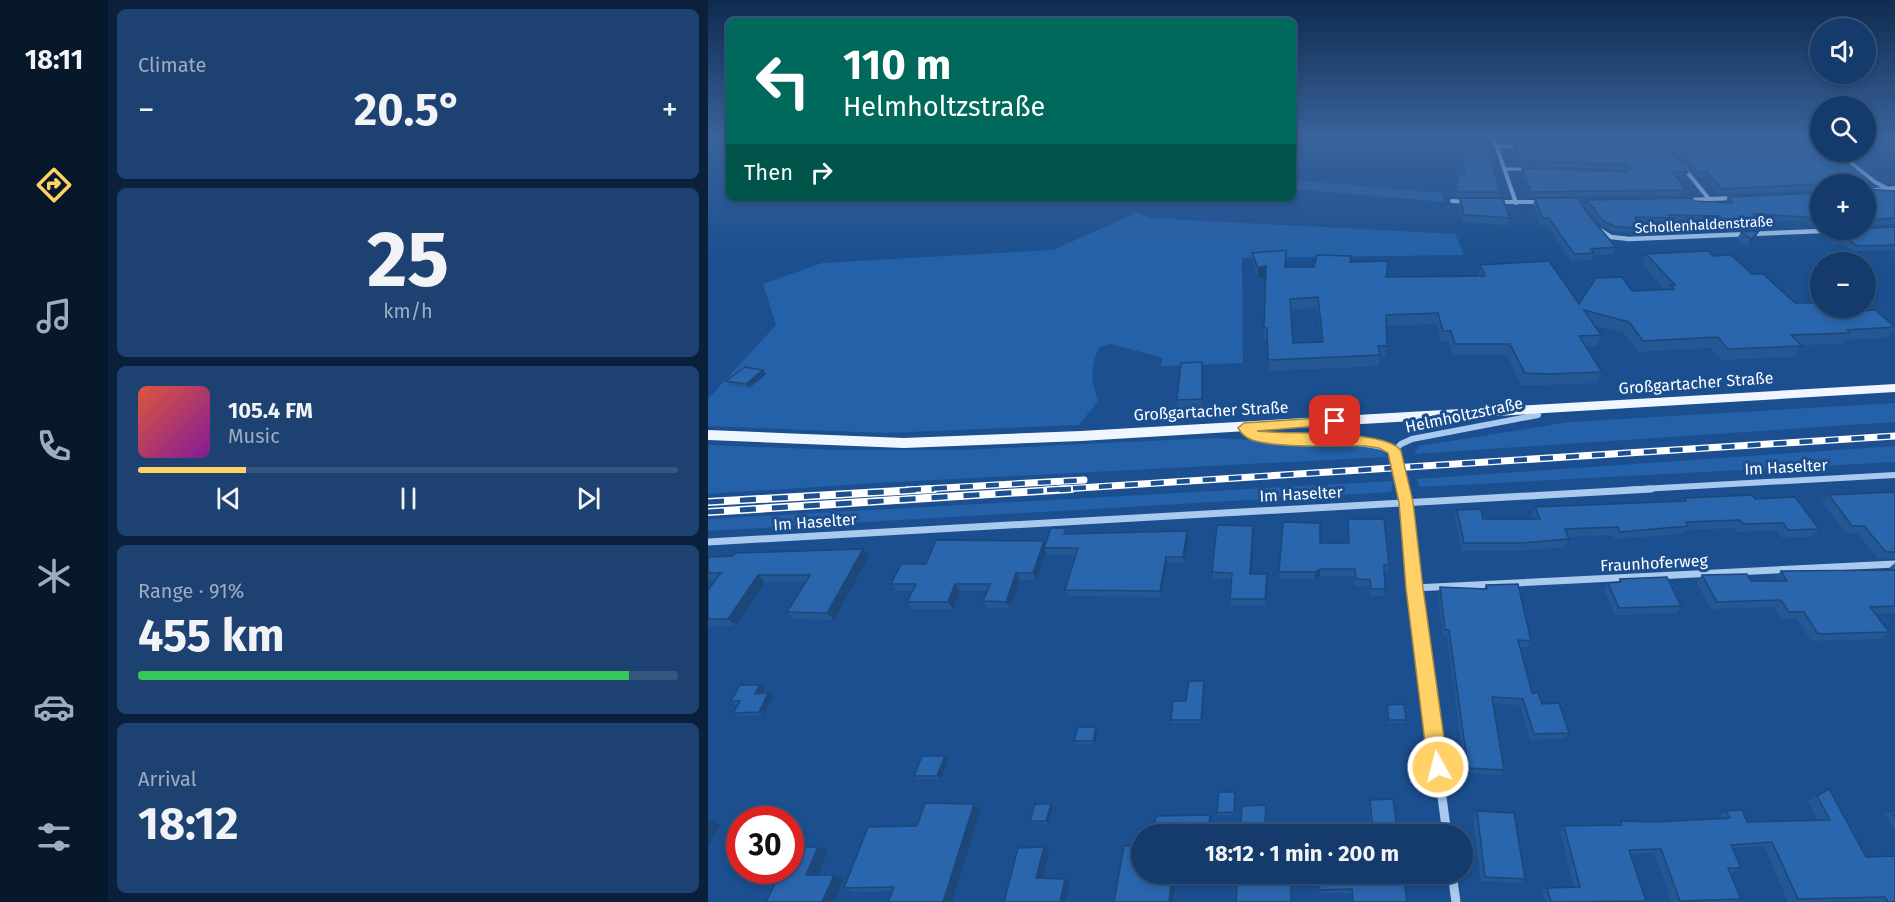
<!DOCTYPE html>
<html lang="en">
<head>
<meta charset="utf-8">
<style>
  body { margin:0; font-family:"Fira Sans",sans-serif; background:#1d4271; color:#f1f3f6; height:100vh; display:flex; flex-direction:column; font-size:22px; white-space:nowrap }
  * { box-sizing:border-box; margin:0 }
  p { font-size:20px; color:#9dadc1 }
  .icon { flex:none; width:33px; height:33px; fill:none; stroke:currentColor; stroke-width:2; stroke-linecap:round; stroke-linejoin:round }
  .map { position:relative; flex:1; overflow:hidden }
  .drawer { display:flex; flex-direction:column; gap:9px; padding:9px; background:#0b203b; width:600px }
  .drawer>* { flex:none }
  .banner { position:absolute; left:18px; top:18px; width:570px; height:183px; border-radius:9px; box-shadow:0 3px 9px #0003,0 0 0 2px #33557e; background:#00695c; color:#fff; overflow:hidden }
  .fabs { position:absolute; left:1102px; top:18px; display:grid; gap:12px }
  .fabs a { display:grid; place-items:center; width:66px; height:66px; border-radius:50%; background:#143b6b; box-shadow:0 3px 9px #0003,0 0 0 2px #33557e; font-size:30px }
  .speed { position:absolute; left:18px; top:806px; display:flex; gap:12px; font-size:30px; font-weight:700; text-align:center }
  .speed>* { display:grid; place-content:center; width:78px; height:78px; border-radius:50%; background:#143b6b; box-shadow:0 3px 9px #0003,0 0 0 2px #33557e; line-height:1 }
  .speed .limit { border:9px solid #d22; background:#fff; color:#111 }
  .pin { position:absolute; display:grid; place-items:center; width:51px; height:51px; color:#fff; margin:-26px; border-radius:12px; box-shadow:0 3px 9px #0006 }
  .me { position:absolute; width:66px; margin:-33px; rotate:353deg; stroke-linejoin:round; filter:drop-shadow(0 0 4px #0008) }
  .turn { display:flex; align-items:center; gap:21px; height:126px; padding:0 18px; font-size:27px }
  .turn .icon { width:78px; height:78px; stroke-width:2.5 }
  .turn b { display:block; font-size:42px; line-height:51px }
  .then { display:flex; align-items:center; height:57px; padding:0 18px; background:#0003; gap:12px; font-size:22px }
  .big { font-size:45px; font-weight:700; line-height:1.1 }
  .drawer .tile { flex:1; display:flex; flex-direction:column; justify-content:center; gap:9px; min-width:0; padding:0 21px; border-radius:9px; background:#1d4271 }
  .drawer .dial { align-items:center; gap:0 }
  .dial b { font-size:78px; line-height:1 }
  .song { display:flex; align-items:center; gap:18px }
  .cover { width:72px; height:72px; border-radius:9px; background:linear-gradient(135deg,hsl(10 70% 55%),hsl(290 70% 35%)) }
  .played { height:6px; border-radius:3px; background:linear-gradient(90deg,#ffd166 20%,#33557e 20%) }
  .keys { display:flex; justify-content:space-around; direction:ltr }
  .heat { display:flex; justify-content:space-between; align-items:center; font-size:33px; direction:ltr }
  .charge { height:9px; border-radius:4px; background:linear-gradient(90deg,#34c759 91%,#33557e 0) }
  .trip { position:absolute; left:423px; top:824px; width:342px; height:60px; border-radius:30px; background:#143b6b; box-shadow:0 3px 9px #0003,0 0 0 2px #33557e; font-weight:700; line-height:60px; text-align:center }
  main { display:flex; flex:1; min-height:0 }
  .tabs { display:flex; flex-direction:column; width:108px; justify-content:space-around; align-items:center; background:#08182b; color:#9dadc1 }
  .tabs .icon { width:42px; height:42px }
  .tabs .current { color:#ffd166 }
  .tabs b { font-size:27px; color:#f1f3f6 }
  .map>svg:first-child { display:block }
</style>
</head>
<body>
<main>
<nav class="tabs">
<b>18:11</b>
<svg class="icon current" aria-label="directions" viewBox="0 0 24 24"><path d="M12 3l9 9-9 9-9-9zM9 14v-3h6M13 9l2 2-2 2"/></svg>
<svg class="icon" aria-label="music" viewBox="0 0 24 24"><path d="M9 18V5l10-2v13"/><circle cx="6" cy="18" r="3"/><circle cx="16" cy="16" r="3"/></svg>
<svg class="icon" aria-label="phone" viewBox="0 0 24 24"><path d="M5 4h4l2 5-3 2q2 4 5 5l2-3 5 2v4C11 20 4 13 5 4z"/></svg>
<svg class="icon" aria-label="climate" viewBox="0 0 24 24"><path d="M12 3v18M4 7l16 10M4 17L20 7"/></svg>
<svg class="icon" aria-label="car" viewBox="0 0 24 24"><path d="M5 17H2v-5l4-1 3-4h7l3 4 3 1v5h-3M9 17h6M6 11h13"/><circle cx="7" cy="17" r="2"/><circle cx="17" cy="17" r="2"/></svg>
<svg class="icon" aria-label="filters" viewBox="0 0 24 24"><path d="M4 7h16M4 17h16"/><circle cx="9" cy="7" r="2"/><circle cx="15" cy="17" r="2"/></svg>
</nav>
<section class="drawer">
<div class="tile"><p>Climate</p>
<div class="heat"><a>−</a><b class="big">20.5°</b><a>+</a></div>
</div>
<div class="tile dial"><b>25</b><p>km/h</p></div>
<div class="tile">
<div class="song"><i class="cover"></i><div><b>105.4 FM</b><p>Music</p></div></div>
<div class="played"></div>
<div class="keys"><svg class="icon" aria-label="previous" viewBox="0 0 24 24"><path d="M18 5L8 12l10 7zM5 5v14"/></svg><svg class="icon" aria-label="pause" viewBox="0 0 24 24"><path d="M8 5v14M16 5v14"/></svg><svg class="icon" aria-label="next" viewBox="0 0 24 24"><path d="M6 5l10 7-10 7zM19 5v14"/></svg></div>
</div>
<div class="tile"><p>Range · 91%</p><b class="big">455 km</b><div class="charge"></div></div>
<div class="tile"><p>Arrival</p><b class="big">18:12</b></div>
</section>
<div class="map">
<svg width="1187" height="902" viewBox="0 0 1187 902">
  <rect width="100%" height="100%" fill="#1b4f8f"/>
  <g fill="#2461a8">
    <path d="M585,180L734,193L737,202L585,189Z"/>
    <path d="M428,213L442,218L747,234L756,255L534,258L535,363L453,366L455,358L403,344L391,347C382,370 383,379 390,401L371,425L177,433L0,426V399L68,325L55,284L114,263L345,250Z"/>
    <path d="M1187,403V422L706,454L711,446L861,422Z"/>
    <path d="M505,438L661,445L675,450L679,457L168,483L0,494V445L129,450H250Z"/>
    <path d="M1187,446V462L712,487L709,479Z"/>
    <path d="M686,481L683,492L0,531V519Z"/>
  </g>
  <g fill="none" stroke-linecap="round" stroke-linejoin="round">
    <g stroke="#a9c9ee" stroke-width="3">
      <path d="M788,146L809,147"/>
      <path d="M796,169H818"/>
    </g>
    <g stroke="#a9c9ee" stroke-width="4">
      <path d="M785,136L808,203"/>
      <path d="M1110,136L1113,139"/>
      <path d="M1129,152L1167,182L1180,189"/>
      <path d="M975,167L1001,199"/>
      <path d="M1158,191L1187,188"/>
      <path d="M979,200L1026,198"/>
      <path d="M744,201L759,202"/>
      <path d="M790,202H834"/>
    </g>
    <path stroke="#a9c9ee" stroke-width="4.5" d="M890,229L903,237L921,239L1139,230"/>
    <g stroke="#a9c9ee" stroke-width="6">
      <path d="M536,428C582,453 637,432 686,451"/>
      <path d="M695,490L686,451L693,444L704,439L830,415L827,411"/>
      <path d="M916,490L1187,475"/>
    </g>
    <g stroke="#a9c9ee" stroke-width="7">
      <path d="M695,489L717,673"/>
      <path d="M0,542L943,489"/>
      <path d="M706,588L1187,564"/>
    </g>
    <g stroke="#a9c9ee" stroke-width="9">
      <path d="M717,672L739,834"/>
      <path d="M744,873L748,902"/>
    </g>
    <path fill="#f0f6ff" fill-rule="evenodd" d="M1187,384V392L373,441L196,448L0,440V430L196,438L373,431Z"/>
    <g stroke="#fff" stroke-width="7">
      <g id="rail-far1">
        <path d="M200,490L376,480"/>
        <path d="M339,490L1187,436"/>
      </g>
    </g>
    <g stroke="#fff" stroke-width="8">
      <g id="rail">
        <path d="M0,502L226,489"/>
        <path d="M0,512L363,489"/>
      </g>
    </g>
    <use href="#rail-far1" stroke="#1b4f8f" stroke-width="4.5" stroke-dasharray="13" stroke-linecap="butt"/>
    <use href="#rail" stroke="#1b4f8f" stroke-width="5" stroke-dasharray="16" stroke-linecap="butt"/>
  </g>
  <g fill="#245895" fill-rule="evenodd">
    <path d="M750,136H777L792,192L791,197H749L746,187L747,182H749V174H755L753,165L755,160Z"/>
    <path d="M800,136H950L980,172L978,177H969L978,190L976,195L822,197L813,173L814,168L919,172V171L917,169L810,166L805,150L806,146L903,148L904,147L902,145L802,143Z"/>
    <path d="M954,136H1108L1162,182L1158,187L1159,189L1187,191V224L1158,225V184H1113V190L1011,194L997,177H989Z"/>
    <path d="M1158,136H1187V160H1183L1180,152L1158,143Z"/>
    <path d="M1113,193V227H1103L1096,222L1053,220L1058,224L1055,229L1018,230L1009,221L961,220L960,223L930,222L934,229L932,234L905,231L893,225L877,205L879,200L1017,202L1020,197Z"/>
    <path d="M752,198L801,218L799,226L776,223H755L751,205Z"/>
    <path d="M827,198L879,213L908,247L905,254L885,255L883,260L863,261L839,225H832L825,205Z"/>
    <path d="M1187,227V250L1145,251L1135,244L1125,245L1114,236L1117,230Z"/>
    <path d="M1051,231L1047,238L1039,247L1029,239L1033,232Z"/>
    <path d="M544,253L578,267H606L643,262L678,277L770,276L772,265L871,304L924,291L956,289L934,264L938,254L1005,256L1044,274L1087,303L1121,313L1187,326V328L1179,338L1136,340L1134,344L1093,345L1086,357L1013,360L1003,348L930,352L916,333L886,325L893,335L888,346H878L894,372L889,383L836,385H813L799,355H744L741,342H733L728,324L678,326L679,346L677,357H672L671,366L561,371L560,339H556V328L557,277L550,278L545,263ZM609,308L614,342L585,343L583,310Z"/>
    <path d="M55,370L58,374L41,388L21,385L18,381Z"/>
    <path d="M495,370V408H470L469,400Z"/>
    <path d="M1187,492V558L1170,559L1149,533H1137L1114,502L1121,495Z"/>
    <path d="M976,498L1047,499L1111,529L1104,537L1074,538L1068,530L1029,532L1026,528L978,530L975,534L907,539L905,535L860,537L861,539L857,547L810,551H754L746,517L749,510L775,519H825L824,515L827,507L974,501Z"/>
    <path d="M640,519L681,565L680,572H676L677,589L676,596H662L661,586H647L646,576H612L607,579H572L571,572L612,543H640Z"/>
    <path d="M545,526L546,532L543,574H559L560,581L558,605L523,606L522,599L523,579H505L504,572Z"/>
    <path d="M358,528L360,534L481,538L476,563H459L453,597L360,596L357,590L368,555H339L338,552L328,580H312L302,608H280L275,601L279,591H252L245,609H204L199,602L204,591H189L183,584L218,564L337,545Z"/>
    <path d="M155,549L161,556L126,620L87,619L79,612L98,582H57L28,626H0V590L7,580H0V557Z"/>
    <path d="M1187,563V613H1167L1181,632L1172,639L1103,641L1089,619H1073L1066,607L1003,609L988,582L994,575L1043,581H1068L1066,578L1073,571L1179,570Z"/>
    <path d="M912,579L973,606L968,613L907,615L896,590L900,583H909Z"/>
    <path d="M778,585L823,641L819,647H812L824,693L861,733L856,738L822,740L812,705L785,703L796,770L792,775L757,773L739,636H735L730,594L732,587L776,589Z"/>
    <path d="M496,681L497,684L494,723H464L463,720Z"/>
    <path d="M57,688L53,694L65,697L56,715L30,716L25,713L30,704L28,705L23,701Z"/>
    <path d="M679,705L698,720L697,723H680L679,708Z"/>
    <path d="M388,727L390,730L387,744H368L366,741Z"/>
    <path d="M237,756L240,759L233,779H210L206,776Z"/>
    <path d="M1121,789L1158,857L1187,902H1167L1166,901L1080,902L1056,846L1024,848L1033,868L1025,872H1022L1033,899L1026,902H964L946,853L923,854L938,901L935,902H837L834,891L839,888L866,887L852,831L856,826L907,825L912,821L949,822L1012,819L1011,816L1018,811L1039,822L1110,820L1100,801Z"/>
    <path d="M527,792L526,815H510L509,813Z"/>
    <path d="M662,800L690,834H639V832L663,831L661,805Z"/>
    <path d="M266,804L273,809L185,891L145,892L136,888L209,826Z"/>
    <path d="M345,807L341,824L325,823L322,821Z"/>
    <path d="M769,811L817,879L812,883L773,881L765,817Z"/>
    <path d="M1187,811V830L1177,814L1183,812Z"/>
    <path d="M434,873H499V882L468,880Z"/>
    <path d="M611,873H695L699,902H644L643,893L611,894Z"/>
  </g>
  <g fill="#1d4779">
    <path d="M1051,231L1047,238L1039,247L1043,239Z"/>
    <path d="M558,266V277L550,278V268Z"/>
    <path d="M494,362L495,370V408L494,399Z"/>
    <path d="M55,370L58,374L41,388L38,384Z"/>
    <path d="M545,526L546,532L543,580L542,574Z"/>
    <path d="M479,531L481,538L476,563L475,557Z"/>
    <path d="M336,541L339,548H336L338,552L328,580L325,573Z"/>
    <path d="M155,549L161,556L126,620L119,613Z"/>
    <path d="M458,557L459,563L453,597L452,591Z"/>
    <path d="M612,569V576L607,579V572Z"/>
    <path d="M308,573L312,580L302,608L298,602Z"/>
    <path d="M559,574L560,581L558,605L557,599Z"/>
    <path d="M50,575L57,582L28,626L20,619Z"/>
    <path d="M247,584L252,591L245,609L240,602Z"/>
    <path d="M496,681L497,684L494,723L493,720Z"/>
    <path d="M52,685L57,688L51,698L47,694Z"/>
    <path d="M60,693L65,697L56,715L51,712Z"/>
    <path d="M388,727L390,730L387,744L385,741Z"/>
    <path d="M237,756L240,759L233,779L229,776Z"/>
    <path d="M266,804L273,809L244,902H235Z"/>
    <path d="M343,804L345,807L341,824L338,821Z"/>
    <path d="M502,815L505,822L503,834H500Z"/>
    <path d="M1,820L12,825L0,847V821Z"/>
    <path d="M110,847L120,851L108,879L98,875Z"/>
    <path d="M336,847L341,852L334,882L328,878Z"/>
    <path d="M496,873H499V882L496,876Z"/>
    <path d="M464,874L468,880L465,902H461Z"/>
    <path d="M126,875L135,880L126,902H114Z"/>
    <path d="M357,879L362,883L357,902H352Z"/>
  </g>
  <g fill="#2a66ad" stroke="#1d4779" stroke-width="1.5" fill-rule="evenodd">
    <path d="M752,136H777L792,192H750L747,182H751L749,174H757L754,160L757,161Z"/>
    <path d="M802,136H950L980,172H965L978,190L823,192L814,168L919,172L922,167L919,164L812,161L806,146L903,148L907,144L904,141L803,138Z"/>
    <path d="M959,136H1108L1113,141V152H1126L1162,182L1158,184H1113L1013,189L999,172H991Z"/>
    <path d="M1158,187L1159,189L1187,191V218L1160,220L1158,223Z"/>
    <path d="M1113,193V222H1106L1099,217L1045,214L1058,224L1021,225L1011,216L960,215L962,218L927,217L934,229L906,226L894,220L879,200L984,198L986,201L1024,203L1020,197Z"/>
    <path d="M752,198H795L801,218L778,216L756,215Z"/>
    <path d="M827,198H870L879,213L908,247L883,249L886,253L866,254L841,218H834Z"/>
    <path d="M1158,225L1161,228L1187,227V245L1149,246L1139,239H1129L1117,230H1158Z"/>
    <path d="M1051,231L1043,239L1033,232Z"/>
    <path d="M578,250L577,267H606L609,255L643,256L642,262L680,261L678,277L777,276L772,265L841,261L871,304L888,278L914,277L924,291L966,289L963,285H967L938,254L1000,251L1005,256L1023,255L1044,274H1055L1087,303H1111L1113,305V308H1116L1121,313L1167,310L1187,327L1139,330L1142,333L1083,335L1094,346L1020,349L1010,337L935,341L921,322L876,310L893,335L871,336L894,372L840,374L817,373L802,344H747L743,331H735L730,313L678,315L679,346H670L672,355L560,360L559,328H556L558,266L550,268L544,253ZM610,297L615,342L585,343L582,299Z"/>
    <path d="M494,362V399L469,400L473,363Z"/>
    <path d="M37,367L55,370L38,384L18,381Z"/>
    <path d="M1187,492V552H1178L1156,526H1144L1121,495Z"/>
    <path d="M1044,495L1047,499L1087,497L1111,529L1080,530L1075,523L1035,524L1032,520L978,522L980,526L912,532L910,527L857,529L861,539L814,543H756L749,510L773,509L775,519H832L827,507L978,501L976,498Z"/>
    <path d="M640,519H676L681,565H676L677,589H663L662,580L648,579L647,569H612L607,572H571L575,522L612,523V543H641Z"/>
    <path d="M509,525L545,526L542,574H559L557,599H522L524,573L504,572Z"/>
    <path d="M343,528H358L356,534L479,531L475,557H458L452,591L357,590L370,548H336Z"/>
    <path d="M228,540L336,541L325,573H308L298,602L275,601L282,584H247L240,602H199L208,584H183L193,564H218Z"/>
    <path d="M155,549L119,613L79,612L102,575H50L20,619H0V590L13,573H0V557L25,556L27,553Z"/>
    <path d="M1187,570V606L1162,607L1181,632L1110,634L1096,612H1081L1073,600L1009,602L994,575L1039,574L1043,581H1079L1073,571Z"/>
    <path d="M959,577L973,606L911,608L900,583L913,582L912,579Z"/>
    <path d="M810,584L823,641L810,640L824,693H830L834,704L851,703L861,733L826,734L815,699L784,697L796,770L760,768L741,630H737L732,587L779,589L778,585Z"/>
    <path d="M481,681H496L493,720H463L465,701H478Z"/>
    <path d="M32,685H52L47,694L60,693L51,712L25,713L32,701H23Z"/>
    <path d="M696,704L698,720H681L679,705Z"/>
    <path d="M370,727H388L385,741H366Z"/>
    <path d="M214,756H237L229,776H206Z"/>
    <path d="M1121,789L1158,857L1187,856V902H1180L1177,897L1090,899L1064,842L1023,845L1033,868H1020L1033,899L972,901L953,849L921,850L938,901L843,902L839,888L872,887L856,826L914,825L912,821L949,822L1022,818L1018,811L1034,810L1039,822L1122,820L1109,796Z"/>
    <path d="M511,792H527L526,812L509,813Z"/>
    <path d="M685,799L690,834H639V832L665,831L662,800Z"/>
    <path d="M217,803L266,804L235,902H180L186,887L136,888L160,827L209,826Z"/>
    <path d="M327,804H343L338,821H322Z"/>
    <path d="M558,805L557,821L565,831H583V834H532L534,806Z"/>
    <path d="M769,811L806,813L817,879L777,877Z"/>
    <path d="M1187,811V818L1183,812Z"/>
    <path d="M502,815L500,834H445L448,816Z"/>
    <path d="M416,846H434V873H496V876L464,874L461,902H406Z"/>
    <path d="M85,847H110L98,875H126L114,902H58L74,870H82V851Z"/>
    <path d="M336,847L328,878L357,879L352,902H296L310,848Z"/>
    <path d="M530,873H583V902H528Z"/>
    <path d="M611,873H695L699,902H645L644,889L612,890Z"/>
  </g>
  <linearGradient id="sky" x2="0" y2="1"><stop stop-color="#0f2b4f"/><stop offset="0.52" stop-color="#39639b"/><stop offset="1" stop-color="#39639b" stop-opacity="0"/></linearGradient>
  <rect width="1187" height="262" fill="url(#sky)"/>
  <path fill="#ffd166" stroke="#a68842" stroke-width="1.5" d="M627,417L632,418L634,421L632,424L549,431C579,435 678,429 693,451L705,502L715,588L740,767L737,774L730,777L723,774L720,767L698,588L691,502L680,453L671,448L658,446C626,445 574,449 544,440C538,438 533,433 530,428L536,423Z"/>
  <g text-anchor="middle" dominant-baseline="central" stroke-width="6" stroke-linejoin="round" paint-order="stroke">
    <g font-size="14" fill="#fff" stroke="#1b4f8f">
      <text transform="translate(996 225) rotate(-3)">Schollenhaldenstraße</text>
    </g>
    <g font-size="16" fill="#fff" stroke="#1b4f8f">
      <text transform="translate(988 383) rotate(-4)">Großgartacher Straße</text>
      <text transform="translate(503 411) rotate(-3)">Großgartacher Straße</text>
      <text transform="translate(756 415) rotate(-12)">Helmholtzstraße</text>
      <text transform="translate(1078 467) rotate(-3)">Im Haselter</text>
      <text transform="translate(593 494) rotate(-3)">Im Haselter</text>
      <text transform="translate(107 522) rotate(-4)">Im Haselter</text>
      <text transform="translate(946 563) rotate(-3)">Fraunhoferweg</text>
    </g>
  </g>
</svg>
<div class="fabs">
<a><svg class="icon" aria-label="sound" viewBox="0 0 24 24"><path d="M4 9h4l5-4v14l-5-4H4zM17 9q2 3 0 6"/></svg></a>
<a><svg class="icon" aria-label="search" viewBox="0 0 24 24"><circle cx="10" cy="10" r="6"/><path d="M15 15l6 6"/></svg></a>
<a>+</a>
<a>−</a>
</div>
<div class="speed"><div class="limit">30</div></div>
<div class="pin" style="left:627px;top:421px;background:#d93025"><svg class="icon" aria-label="arrive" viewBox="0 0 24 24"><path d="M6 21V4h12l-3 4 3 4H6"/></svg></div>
<svg class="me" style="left:730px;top:767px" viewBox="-20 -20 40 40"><circle r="17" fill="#ffd166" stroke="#fff" stroke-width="3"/><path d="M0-11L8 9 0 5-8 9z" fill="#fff"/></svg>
<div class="trip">18:12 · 1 min · 200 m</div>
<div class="banner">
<div class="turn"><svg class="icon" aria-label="left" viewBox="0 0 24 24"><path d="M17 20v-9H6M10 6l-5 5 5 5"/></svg><div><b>110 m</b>Helmholtzstraße</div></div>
<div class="then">Then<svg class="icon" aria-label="right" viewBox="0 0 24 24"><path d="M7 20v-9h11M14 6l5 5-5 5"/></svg></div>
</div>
</div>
</main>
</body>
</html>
